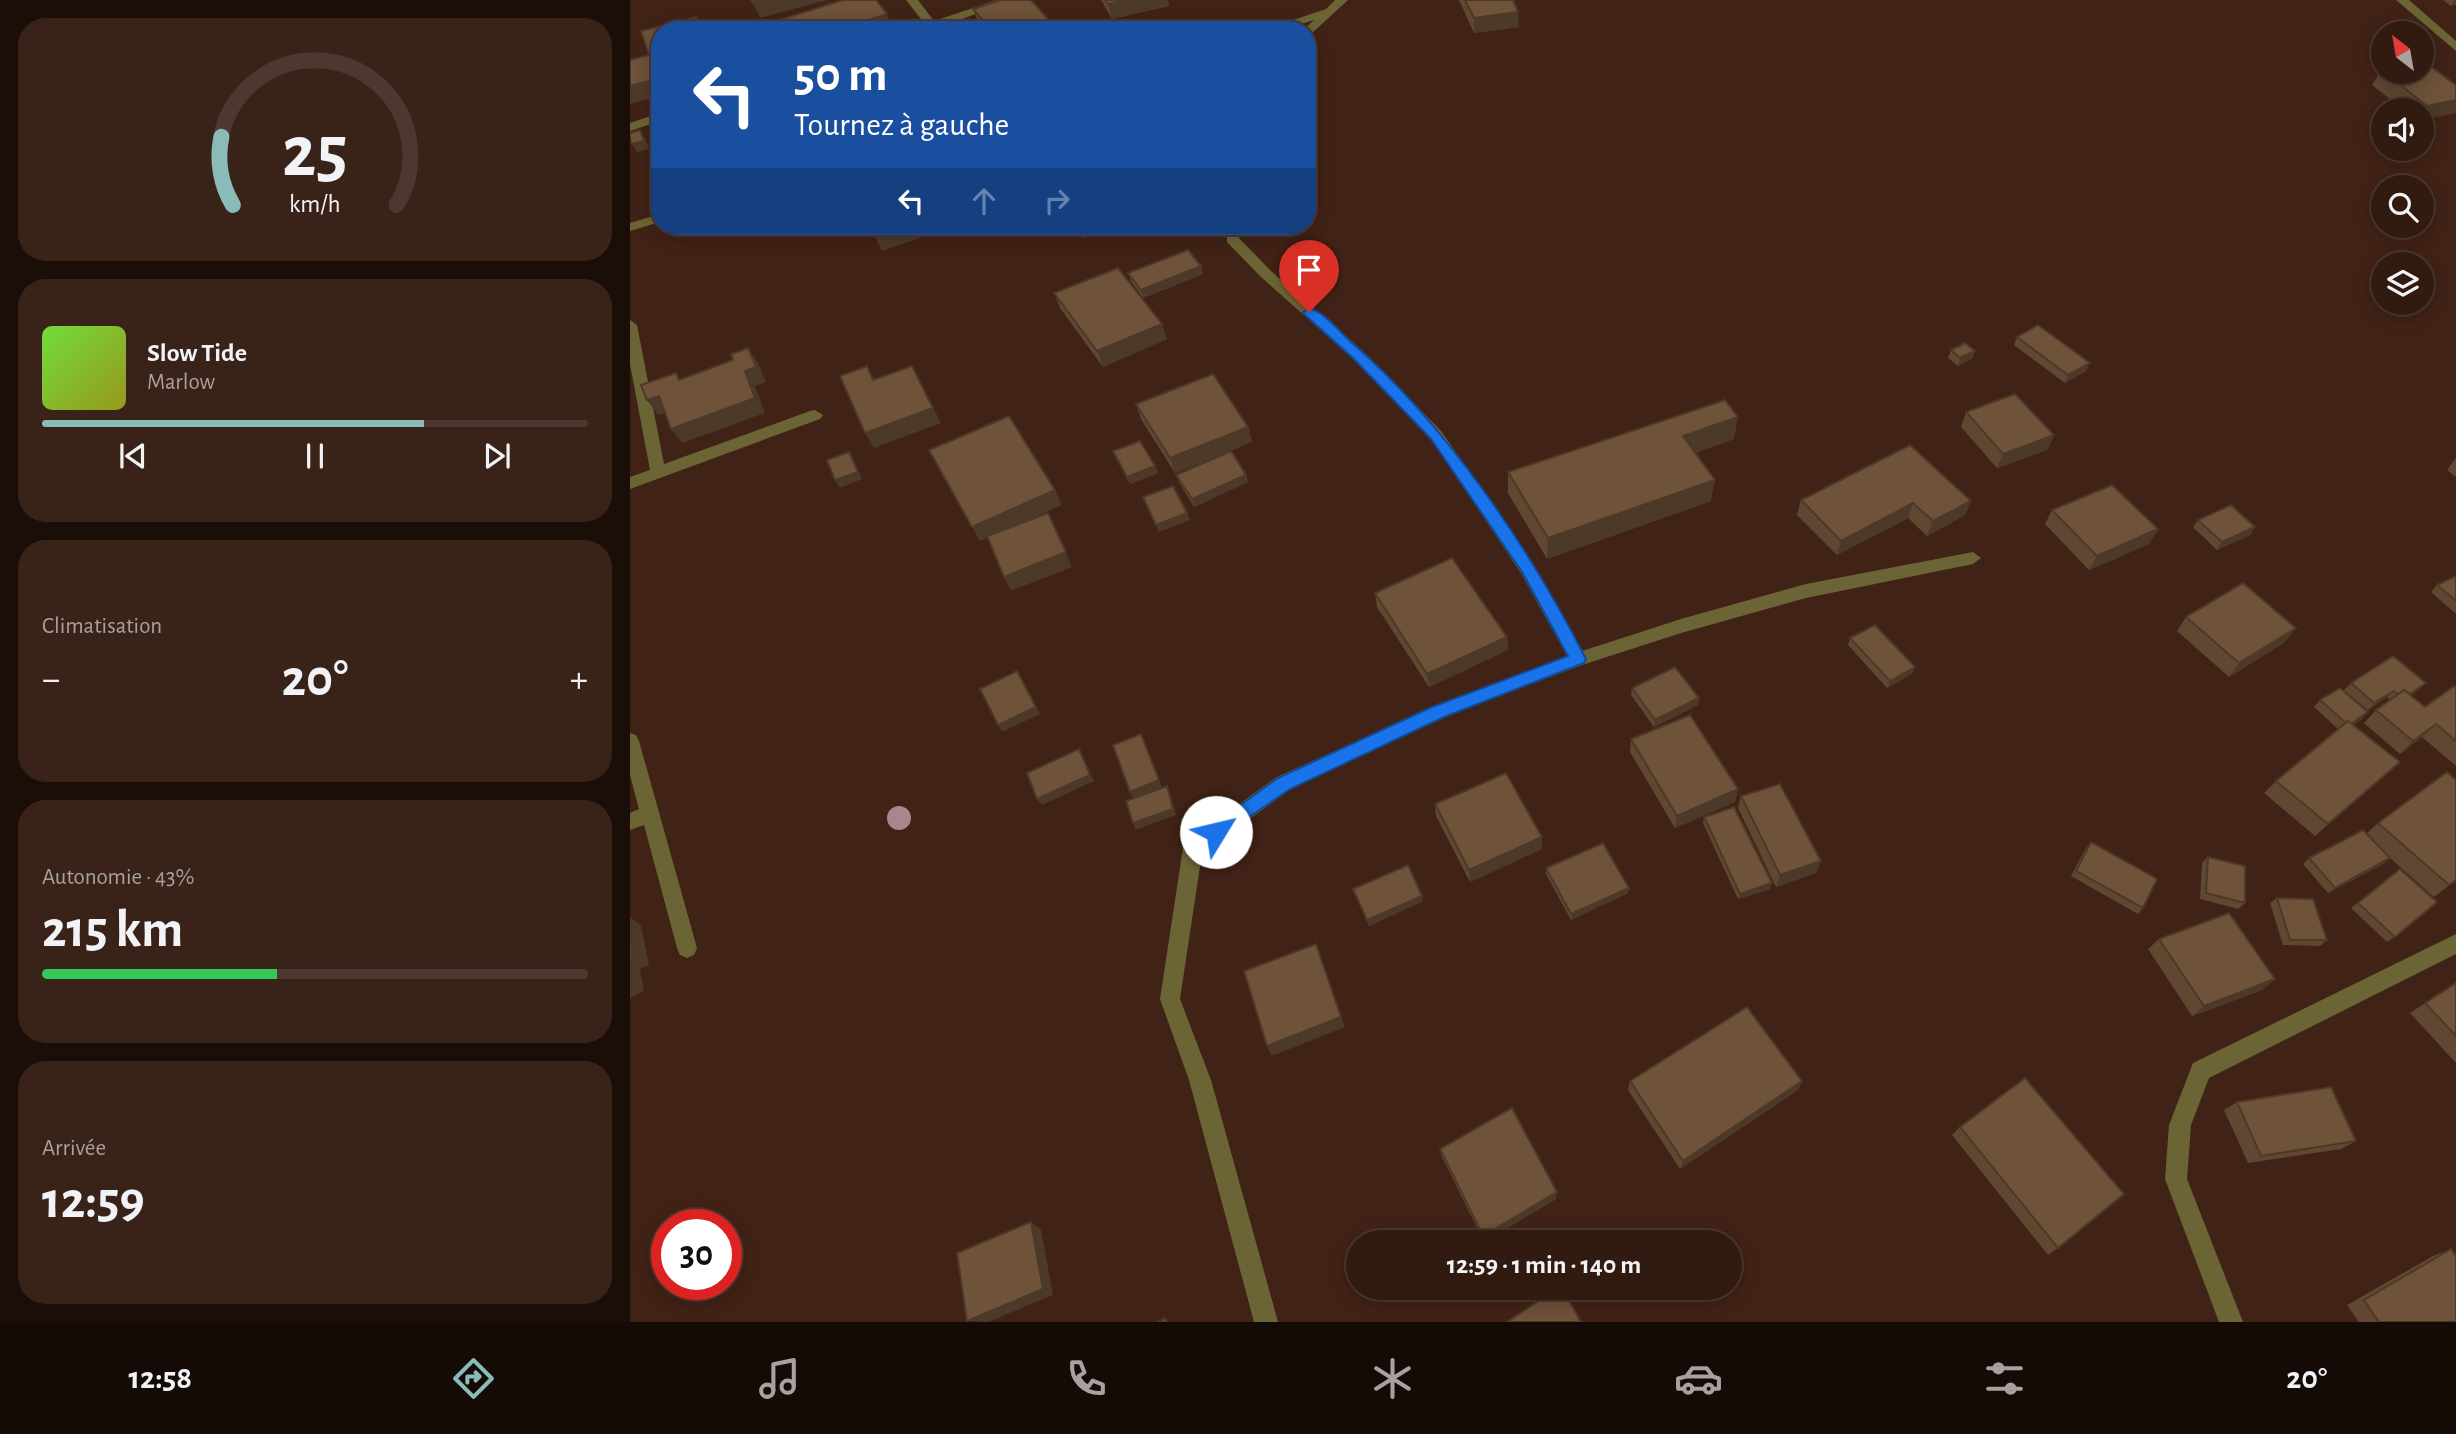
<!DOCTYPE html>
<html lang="fr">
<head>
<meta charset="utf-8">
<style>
  body { margin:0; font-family:"Alegreya Sans",sans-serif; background:#392319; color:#f1f3f6; height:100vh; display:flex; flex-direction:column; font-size:26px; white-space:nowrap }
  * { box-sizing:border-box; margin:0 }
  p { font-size:23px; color:#a8a19f }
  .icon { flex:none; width:38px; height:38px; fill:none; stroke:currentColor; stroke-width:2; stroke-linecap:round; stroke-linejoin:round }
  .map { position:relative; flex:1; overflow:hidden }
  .drawer { display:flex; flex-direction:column; gap:18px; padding:18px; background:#1b0e09; width:630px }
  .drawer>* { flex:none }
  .hud { position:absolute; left:21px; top:21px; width:665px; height:214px; border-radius:28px; box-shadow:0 4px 18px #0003,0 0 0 2px #4c3830; background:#1a4fa0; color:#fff; overflow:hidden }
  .needle { width:46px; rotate:329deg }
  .buttons { position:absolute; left:1741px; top:21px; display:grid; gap:14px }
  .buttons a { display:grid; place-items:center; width:63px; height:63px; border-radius:50%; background:#311a10; box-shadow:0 4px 18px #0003,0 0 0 2px #4c3830; font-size:35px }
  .speed { position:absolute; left:21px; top:1209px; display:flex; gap:14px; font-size:35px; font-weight:700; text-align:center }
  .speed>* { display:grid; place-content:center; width:91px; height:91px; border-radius:50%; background:#311a10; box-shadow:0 4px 18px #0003,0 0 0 2px #4c3830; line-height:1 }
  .speed .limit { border:10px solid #d22; background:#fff; color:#111 }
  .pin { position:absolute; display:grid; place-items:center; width:60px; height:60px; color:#fff; margin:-72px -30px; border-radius:50% 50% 50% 0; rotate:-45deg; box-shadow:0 0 7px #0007 }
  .pin .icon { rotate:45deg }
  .me { position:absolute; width:77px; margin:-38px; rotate:54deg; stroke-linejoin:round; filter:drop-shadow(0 0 5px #0008) }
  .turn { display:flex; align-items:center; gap:24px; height:147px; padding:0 28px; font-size:32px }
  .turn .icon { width:91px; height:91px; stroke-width:2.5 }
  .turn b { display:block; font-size:49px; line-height:60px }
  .lanes { display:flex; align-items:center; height:66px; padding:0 28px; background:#0003; justify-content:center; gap:35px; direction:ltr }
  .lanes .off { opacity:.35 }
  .big { font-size:52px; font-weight:600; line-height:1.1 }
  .drawer .card { flex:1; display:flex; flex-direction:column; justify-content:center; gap:10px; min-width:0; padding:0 24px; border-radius:28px; background:#392319 }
  .drawer .dial { align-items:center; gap:0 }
  .dial svg { height:182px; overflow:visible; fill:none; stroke:#4c3830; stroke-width:7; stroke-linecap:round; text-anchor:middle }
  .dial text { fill:#f1f3f6; stroke:none }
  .song { display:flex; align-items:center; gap:21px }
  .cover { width:84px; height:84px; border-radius:10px; background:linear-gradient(135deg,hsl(100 70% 55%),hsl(60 70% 35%)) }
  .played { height:7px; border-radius:4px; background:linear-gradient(90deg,#8bbbb9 70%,#4c3830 70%) }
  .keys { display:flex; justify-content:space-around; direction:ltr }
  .heat { display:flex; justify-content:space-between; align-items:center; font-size:38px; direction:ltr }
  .charge { height:10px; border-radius:5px; background:linear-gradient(90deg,#34c759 43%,#4c3830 0) }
  .trip { position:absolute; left:716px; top:1230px; width:396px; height:70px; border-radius:35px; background:#311a10; box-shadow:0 4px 18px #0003,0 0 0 2px #4c3830; font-weight:600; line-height:70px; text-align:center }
  .dock { display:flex; height:112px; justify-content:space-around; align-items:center; background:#140a06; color:#a8a19f }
  .dock .icon { width:49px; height:49px }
  .dock .selected { color:#8bbbb9 }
  .dock b { font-size:32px; color:#f1f3f6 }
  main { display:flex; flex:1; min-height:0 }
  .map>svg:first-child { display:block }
</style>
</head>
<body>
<main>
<section class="drawer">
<div class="card dial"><svg viewBox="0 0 100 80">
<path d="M14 69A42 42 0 1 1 86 69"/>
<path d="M14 69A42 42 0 0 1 9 39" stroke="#8bbbb9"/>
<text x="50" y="56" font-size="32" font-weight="700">25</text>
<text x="50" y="72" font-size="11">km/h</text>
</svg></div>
<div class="card">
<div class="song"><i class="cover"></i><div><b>Slow Tide</b><p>Marlow</p></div></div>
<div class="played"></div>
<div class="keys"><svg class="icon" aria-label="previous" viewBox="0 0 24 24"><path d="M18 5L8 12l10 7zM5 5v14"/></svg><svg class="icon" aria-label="pause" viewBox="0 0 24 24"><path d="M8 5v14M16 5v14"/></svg><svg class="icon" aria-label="next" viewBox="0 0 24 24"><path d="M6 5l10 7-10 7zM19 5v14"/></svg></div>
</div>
<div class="card"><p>Climatisation</p>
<div class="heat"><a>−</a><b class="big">20°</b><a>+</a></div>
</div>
<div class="card"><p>Autonomie · 43%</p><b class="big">215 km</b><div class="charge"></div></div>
<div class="card"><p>Arrivée</p><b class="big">12:59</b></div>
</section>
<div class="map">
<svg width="1826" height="1322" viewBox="0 0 1826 1322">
  <rect width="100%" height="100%" fill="#412216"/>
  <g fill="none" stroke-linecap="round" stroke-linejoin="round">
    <g fill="#6b6535" fill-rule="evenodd">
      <path d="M276,0H288L304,21L367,0H384L302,30H284L295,24Z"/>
      <path d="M705,0H718L681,34L677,35V30H673L684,20L652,30H633L696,9Z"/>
      <path d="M1766,0H1779L1826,41V51Z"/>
      <path d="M30,113V121L0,131V123Z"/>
      <path d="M30,214V222L0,231V223Z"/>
      <path d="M597,226H611L609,238L641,271L733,351L811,431L903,563L952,651L1051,619L1176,584L1343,552L1351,558L1343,564L1176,598L1051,633L952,665L814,717L661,789L572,853L550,999L581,1080L648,1322H624L559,1080L530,999L553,848L556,842L647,777L802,707L937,656L891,573L801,439L723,359L631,277L597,242Z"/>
      <path d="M0,320L7,325L34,464L180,411L185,410L193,415L190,419L0,489V477L20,470L0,364Z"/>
      <path d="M0,733L6,735L9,741L67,948L64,955L57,958L50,955L47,948L14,825L0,830V813L9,809L0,775Z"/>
      <path d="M1826,934V954L1579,1078L1561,1125L1557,1179L1613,1322H1589L1535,1179L1539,1125L1563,1063Z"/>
    </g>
  </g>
  <circle fill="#a7868c" cx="269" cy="818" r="12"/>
  <g fill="#5f4731">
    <path d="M471,0H538L539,6L482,19Z"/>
    <path d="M829,0H883L889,27L844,33Z"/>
    <path d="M1813,0H1826L1821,6Z"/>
    <path d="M343,9L419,20L422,30H354L349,24Z"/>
    <path d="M1751,70L1826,85L1792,120V110H1774L1742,85Z"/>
    <path d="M443,226H485L454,238Z"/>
    <path d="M498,273L573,274L513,298L501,281Z"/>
    <path d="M424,293L537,339L473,367L430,308Z"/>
    <path d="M1387,337L1456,371L1435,383L1384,345Z"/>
    <path d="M1321,350L1343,358L1328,366L1318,358Z"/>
    <path d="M506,404L618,427L622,442L545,473L511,419Z"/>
    <path d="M1336,412L1424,435L1417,450L1367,468L1331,427Z"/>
    <path d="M1104,439L1065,453L1081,501L917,559L878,493V472Z"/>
    <path d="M483,451L525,466L528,473L500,484L486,459Z"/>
    <path d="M1826,458V477L1817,470Z"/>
    <path d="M546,475H616L618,482L564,507L549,482Z"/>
    <path d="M1171,500L1341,501L1335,515L1297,536L1278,518L1207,555L1167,515Z"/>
    <path d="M1422,510L1528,529L1519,544L1459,570L1415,524Z"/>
    <path d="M1568,520L1625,527L1620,535L1587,550L1563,527Z"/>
    <path d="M1826,576V614L1801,592L1807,585Z"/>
    <path d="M745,593L877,637L878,650L799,687L747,607Z"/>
    <path d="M1556,617L1655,642L1599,677L1547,631Z"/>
    <path d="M1220,638L1282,674L1257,688L1218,645Z"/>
    <path d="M1721,683L1789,690L1781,695L1795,707L1826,688V766L1792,737L1770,754L1734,723L1746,710L1760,700L1757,697L1738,710L1714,690Z"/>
    <path d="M1002,688L1069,698L1068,705L1024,727L1001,695Z"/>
    <path d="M1690,700L1732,719L1723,725L1757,774L1685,836L1634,793L1646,781L1708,729L1684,707Z"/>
    <path d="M1001,739L1108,789L1105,802L1045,828L1000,752Z"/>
    <path d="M1111,796L1186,873L1146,887L1108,808Z"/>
    <path d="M805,804L912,837V849L840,882L806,816Z"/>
    <path d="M1074,817L1140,889L1108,899L1073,823Z"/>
    <path d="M1748,823L1826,880L1804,897L1760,858L1753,864L1698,893L1673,864L1679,858L1737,833Z"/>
    <path d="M1461,842L1513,908L1508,914L1441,876L1456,848Z"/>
    <path d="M1578,857L1615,903L1608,909L1570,899L1572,863Z"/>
    <path d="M916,868L999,888L998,893L941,920L916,874Z"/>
    <path d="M1770,869L1765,937L1757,942L1721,908Z"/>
    <path d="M723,889L793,901L739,926Z"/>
    <path d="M1647,898L1697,940L1690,946L1653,945L1640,903Z"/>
    <path d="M1529,939L1645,979L1632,990L1562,1016L1518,949Z"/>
    <path d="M1826,983V1063L1780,1013Z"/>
    <path d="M1000,1081H1172L1168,1090L1050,1169L998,1090Z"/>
    <path d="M1607,1102L1726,1141L1711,1149L1618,1163L1594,1110Z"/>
    <path d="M1330,1127L1428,1248L1418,1255L1322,1135Z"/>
    <path d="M810,1149L926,1199L854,1242L812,1157Z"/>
    <path d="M1821,1249L1826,1322H1729L1717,1305L1803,1256Z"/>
  </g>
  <g fill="#4d3928">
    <path d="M135,0H197L130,18L123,3Z"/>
    <path d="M495,0H538L539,6L482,19L478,4Z"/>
    <path d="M1824,0H1826V5L1821,6Z"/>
    <path d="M888,12L889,27L844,33V18Z"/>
    <path d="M257,14L263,29L208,30Z"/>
    <path d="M419,20L422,30H389Z"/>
    <path d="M30,51V70L23,53Z"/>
    <path d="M30,78V96L0,104V86Z"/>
    <path d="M1826,100V113L1792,120V114L1797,106Z"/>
    <path d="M10,130L15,138L19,149L7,152L2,144Z"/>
    <path d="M273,226H307L310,231L252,251L244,235Z"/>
    <path d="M463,226H485L454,238L451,231Z"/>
    <path d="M571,266L573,274L513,298L511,290Z"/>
    <path d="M532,324L537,339L473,367L467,351Z"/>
    <path d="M118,348L128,363L136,382L125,386L135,413L52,443L41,429L115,371Z"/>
    <path d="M1345,351L1343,358L1328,366L1330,358Z"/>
    <path d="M1460,363L1456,371L1435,383L1438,375Z"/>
    <path d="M282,366L311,423L244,448L235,433Z"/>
    <path d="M29,396L40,411L28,415L17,400Z"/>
    <path d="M1108,417L1104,439L1051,458L1053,436Z"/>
    <path d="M618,427L622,442L545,473L540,458Z"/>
    <path d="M1424,435L1417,450L1367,468L1373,454Z"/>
    <path d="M219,452L224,459L232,479L210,488L205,480Z"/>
    <path d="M525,466L528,473L500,484L497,477Z"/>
    <path d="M616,475L618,482L564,507L562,499Z"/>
    <path d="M1085,480L1081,501L917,559L918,538Z"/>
    <path d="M425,490L432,505L350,541L342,527Z"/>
    <path d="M1341,501L1335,515L1297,536L1303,521Z"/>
    <path d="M1283,503L1278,518L1207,555L1211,541Z"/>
    <path d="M418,513L442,567L381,591L374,577Z"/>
    <path d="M557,513L560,520L529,532L526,525Z"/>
    <path d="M1625,527L1620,535L1587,550L1592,542Z"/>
    <path d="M1528,529L1519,544L1459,570L1467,556Z"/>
    <path d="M1666,628L1655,642L1599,677L1609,663Z"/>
    <path d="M877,637L878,650L799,687L797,674Z"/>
    <path d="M1285,667L1282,674L1257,688L1260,681Z"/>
    <path d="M387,671L410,714L372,732L368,725Z"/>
    <path d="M1796,683L1789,690L1766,705L1773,698Z"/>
    <path d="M1764,691L1757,697L1738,710L1744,703Z"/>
    <path d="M1069,698L1068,705L1024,727L1025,720Z"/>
    <path d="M1738,712L1732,719L1712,732L1718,725Z"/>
    <path d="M1806,724L1792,737L1770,754L1783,741Z"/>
    <path d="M511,734L532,787L504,799L500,792Z"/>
    <path d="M449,749L464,781L412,805L407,799Z"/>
    <path d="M1770,762L1757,774L1685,836L1698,824Z"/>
    <path d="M537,786L540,793L546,815L506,830L503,823Z"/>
    <path d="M1108,789L1105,802L1045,828L1047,816Z"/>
    <path d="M912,837V849L840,882L839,870Z"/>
    <path d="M1760,858L1753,864L1698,893L1705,888Z"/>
    <path d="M1191,861L1186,873L1146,887L1150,875Z"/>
    <path d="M1142,883L1140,889L1108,899L1110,894Z"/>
    <path d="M999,888L998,893L941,920V914Z"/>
    <path d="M792,896L793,901L739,926L737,920Z"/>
    <path d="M0,917L11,925L19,965L10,969L14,991L0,998Z"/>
    <path d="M690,954L715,1027L642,1056L637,1046Z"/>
    <path d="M1645,979L1632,990L1562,1016L1574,1006Z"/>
    <path d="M1172,1081L1168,1090L1050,1169L1053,1161Z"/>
    <path d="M927,1192L926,1199L854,1242L853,1236Z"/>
    <path d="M401,1222L411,1229L423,1295L358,1322L337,1321Z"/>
  </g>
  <g fill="#6e5239" stroke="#4d3928" stroke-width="2">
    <path d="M121,0H135L123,3Z"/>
    <path d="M213,0H246L257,14L208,30H152L146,21Z"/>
    <path d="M371,0H401L419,20L389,30H361L343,9Z"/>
    <path d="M475,0H495L478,4Z"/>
    <path d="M835,0H883L888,12L844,18Z"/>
    <path d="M66,17L71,30H30V51L23,53L30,70V78L0,86V60L19,55L11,31Z"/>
    <path d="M1792,60L1826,85V100L1797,106L1754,72H1792Z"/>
    <path d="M10,130L14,141L2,144L0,138V133Z"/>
    <path d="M239,226H273L244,235Z"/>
    <path d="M447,226H463L451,231Z"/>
    <path d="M558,250L571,266L511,290L498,273Z"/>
    <path d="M488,268L532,324L467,351L424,293Z"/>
    <path d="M1408,325L1460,363L1438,375L1387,337Z"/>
    <path d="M1335,343L1345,351L1330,358L1321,350Z"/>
    <path d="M118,348L126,367L115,371L125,398L41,429L29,396L17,400L11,385L46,373L49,380L103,360L101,354Z"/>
    <path d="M237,366L243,380L282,366L303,408L235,433L210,376Z"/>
    <path d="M583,374L618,427L540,458L506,404Z"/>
    <path d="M1385,394L1424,435L1373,454L1336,412Z"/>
    <path d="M1095,400L1108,417L1053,436L1085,480L918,538L878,472Z"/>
    <path d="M379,416L425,490L342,527L299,450Z"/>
    <path d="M510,441L525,466L497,477L483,451Z"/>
    <path d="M1280,445L1341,501L1303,521L1283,503L1211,541L1171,500Z"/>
    <path d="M601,451L616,475L562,499L546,475Z"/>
    <path d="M219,452L228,472L205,480L197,460Z"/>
    <path d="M1482,485L1528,529L1467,556L1422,510Z"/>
    <path d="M543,486L557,513L526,525L513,497Z"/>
    <path d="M1601,505L1625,527L1592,542L1568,520Z"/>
    <path d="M418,513L436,552L374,577L357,536Z"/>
    <path d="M822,558L877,637L797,674L745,593Z"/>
    <path d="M1826,576V601L1807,585Z"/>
    <path d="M1613,583L1666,628L1609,663L1556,617Z"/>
    <path d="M1245,625L1285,667L1260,681L1220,638Z"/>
    <path d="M1763,656L1796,683L1780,694L1774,690L1768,694L1764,691L1744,703L1721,683Z"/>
    <path d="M1045,667L1069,698L1025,720L1002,688Z"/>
    <path d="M387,671L406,707L368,725L350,689Z"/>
    <path d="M1824,686L1826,688V741L1806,724L1783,741L1746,710L1774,690L1795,707Z"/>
    <path d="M1710,688L1738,712L1721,724L1718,721L1716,723L1690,700Z"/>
    <path d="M1060,715L1108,789L1047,816L1001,739Z"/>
    <path d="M1718,721L1770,762L1698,824L1646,781Z"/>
    <path d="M511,734L529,780L500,792L483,745Z"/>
    <path d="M449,749L460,775L407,799L397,773Z"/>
    <path d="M1817,772L1826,780V880L1819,885L1748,823Z"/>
    <path d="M876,773L912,837L839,870L805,804Z"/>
    <path d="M1150,784L1191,861L1150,875L1111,796Z"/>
    <path d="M537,786L543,809L503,823L496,801Z"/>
    <path d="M1104,807L1142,883L1110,894L1074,817Z"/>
    <path d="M1733,830L1760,858L1705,888L1679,858Z"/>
    <path d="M1461,842L1527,879L1513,908L1446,871Z"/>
    <path d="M973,843L999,888L941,914L916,868Z"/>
    <path d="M1578,857L1615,866V903L1576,893Z"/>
    <path d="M778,865L792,896L737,920L723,889Z"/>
    <path d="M1770,869L1807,902L1765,937L1728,903Z"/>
    <path d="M1647,898L1683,899L1697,940H1660Z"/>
    <path d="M1599,913L1645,979L1574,1006L1529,939Z"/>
    <path d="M0,936L3,954L0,955Z"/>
    <path d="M686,944L711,1017L637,1046L614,971Z"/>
    <path d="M1826,983V1036L1795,1003Z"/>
    <path d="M1117,1007L1172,1081L1053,1161L1000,1081Z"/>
    <path d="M1395,1078L1494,1194L1428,1248L1330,1127Z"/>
    <path d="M1701,1087L1726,1141L1631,1156L1607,1102Z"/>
    <path d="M882,1108L927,1192L853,1236L810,1149Z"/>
    <path d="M401,1222L413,1289L337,1321L327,1253Z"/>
    <path d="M1821,1249L1826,1256V1322H1749L1734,1300Z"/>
    <path d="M928,1288H932L951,1322H877Z"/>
    <path d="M535,1318L537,1322H528Z"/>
  </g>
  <path fill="#1a73e8" stroke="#114b97" stroke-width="2" d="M679,308C694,312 708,330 720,341C815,423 899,547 956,659L954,663L814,717L660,789L586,840L580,838L577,832L580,827L648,778L802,707L938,656L892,572L801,439L723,358L675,315L673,312Z"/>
</svg>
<div class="buttons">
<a><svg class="needle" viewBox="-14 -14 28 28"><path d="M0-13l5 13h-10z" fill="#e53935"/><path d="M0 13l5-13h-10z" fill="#a8a19f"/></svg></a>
<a><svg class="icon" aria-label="sound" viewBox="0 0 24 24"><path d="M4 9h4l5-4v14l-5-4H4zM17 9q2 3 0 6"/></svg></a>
<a><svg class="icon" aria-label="search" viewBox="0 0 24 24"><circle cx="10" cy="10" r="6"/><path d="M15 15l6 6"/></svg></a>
<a><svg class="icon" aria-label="layers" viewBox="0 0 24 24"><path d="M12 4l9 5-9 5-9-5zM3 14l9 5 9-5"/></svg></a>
</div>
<div class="speed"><div class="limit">30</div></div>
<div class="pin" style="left:679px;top:312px;background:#d93025"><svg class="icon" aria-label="arrive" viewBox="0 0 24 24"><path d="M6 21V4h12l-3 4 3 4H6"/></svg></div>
<svg class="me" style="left:586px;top:832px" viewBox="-20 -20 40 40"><circle r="19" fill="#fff"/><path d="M0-13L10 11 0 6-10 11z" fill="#1a73e8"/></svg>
<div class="trip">12:59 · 1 min · 140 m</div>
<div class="hud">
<div class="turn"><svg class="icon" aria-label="left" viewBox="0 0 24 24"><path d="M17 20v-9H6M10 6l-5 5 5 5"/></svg><div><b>50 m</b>Tournez à gauche</div></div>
<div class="lanes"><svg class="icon" aria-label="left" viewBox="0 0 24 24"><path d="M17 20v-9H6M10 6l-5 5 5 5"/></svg><svg class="icon off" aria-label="ahead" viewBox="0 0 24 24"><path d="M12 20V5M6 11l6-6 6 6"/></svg><svg class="icon off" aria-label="right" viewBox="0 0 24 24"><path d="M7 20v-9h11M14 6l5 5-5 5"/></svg></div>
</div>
</div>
</main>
<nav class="dock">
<b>12:58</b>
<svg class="icon selected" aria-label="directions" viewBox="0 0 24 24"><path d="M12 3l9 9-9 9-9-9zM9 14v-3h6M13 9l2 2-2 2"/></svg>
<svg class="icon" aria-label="music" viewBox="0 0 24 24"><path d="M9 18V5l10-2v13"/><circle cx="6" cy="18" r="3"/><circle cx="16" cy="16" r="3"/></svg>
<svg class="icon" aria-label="phone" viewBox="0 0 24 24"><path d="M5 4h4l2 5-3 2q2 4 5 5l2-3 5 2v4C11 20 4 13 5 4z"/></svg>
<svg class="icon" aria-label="climate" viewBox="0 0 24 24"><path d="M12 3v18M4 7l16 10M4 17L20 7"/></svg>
<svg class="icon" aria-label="car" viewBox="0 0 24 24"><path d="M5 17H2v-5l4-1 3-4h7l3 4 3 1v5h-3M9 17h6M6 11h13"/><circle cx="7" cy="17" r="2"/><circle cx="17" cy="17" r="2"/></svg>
<svg class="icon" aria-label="filters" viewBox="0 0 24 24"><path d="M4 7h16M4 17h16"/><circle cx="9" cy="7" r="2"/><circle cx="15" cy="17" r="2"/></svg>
<b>20°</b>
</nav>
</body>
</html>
